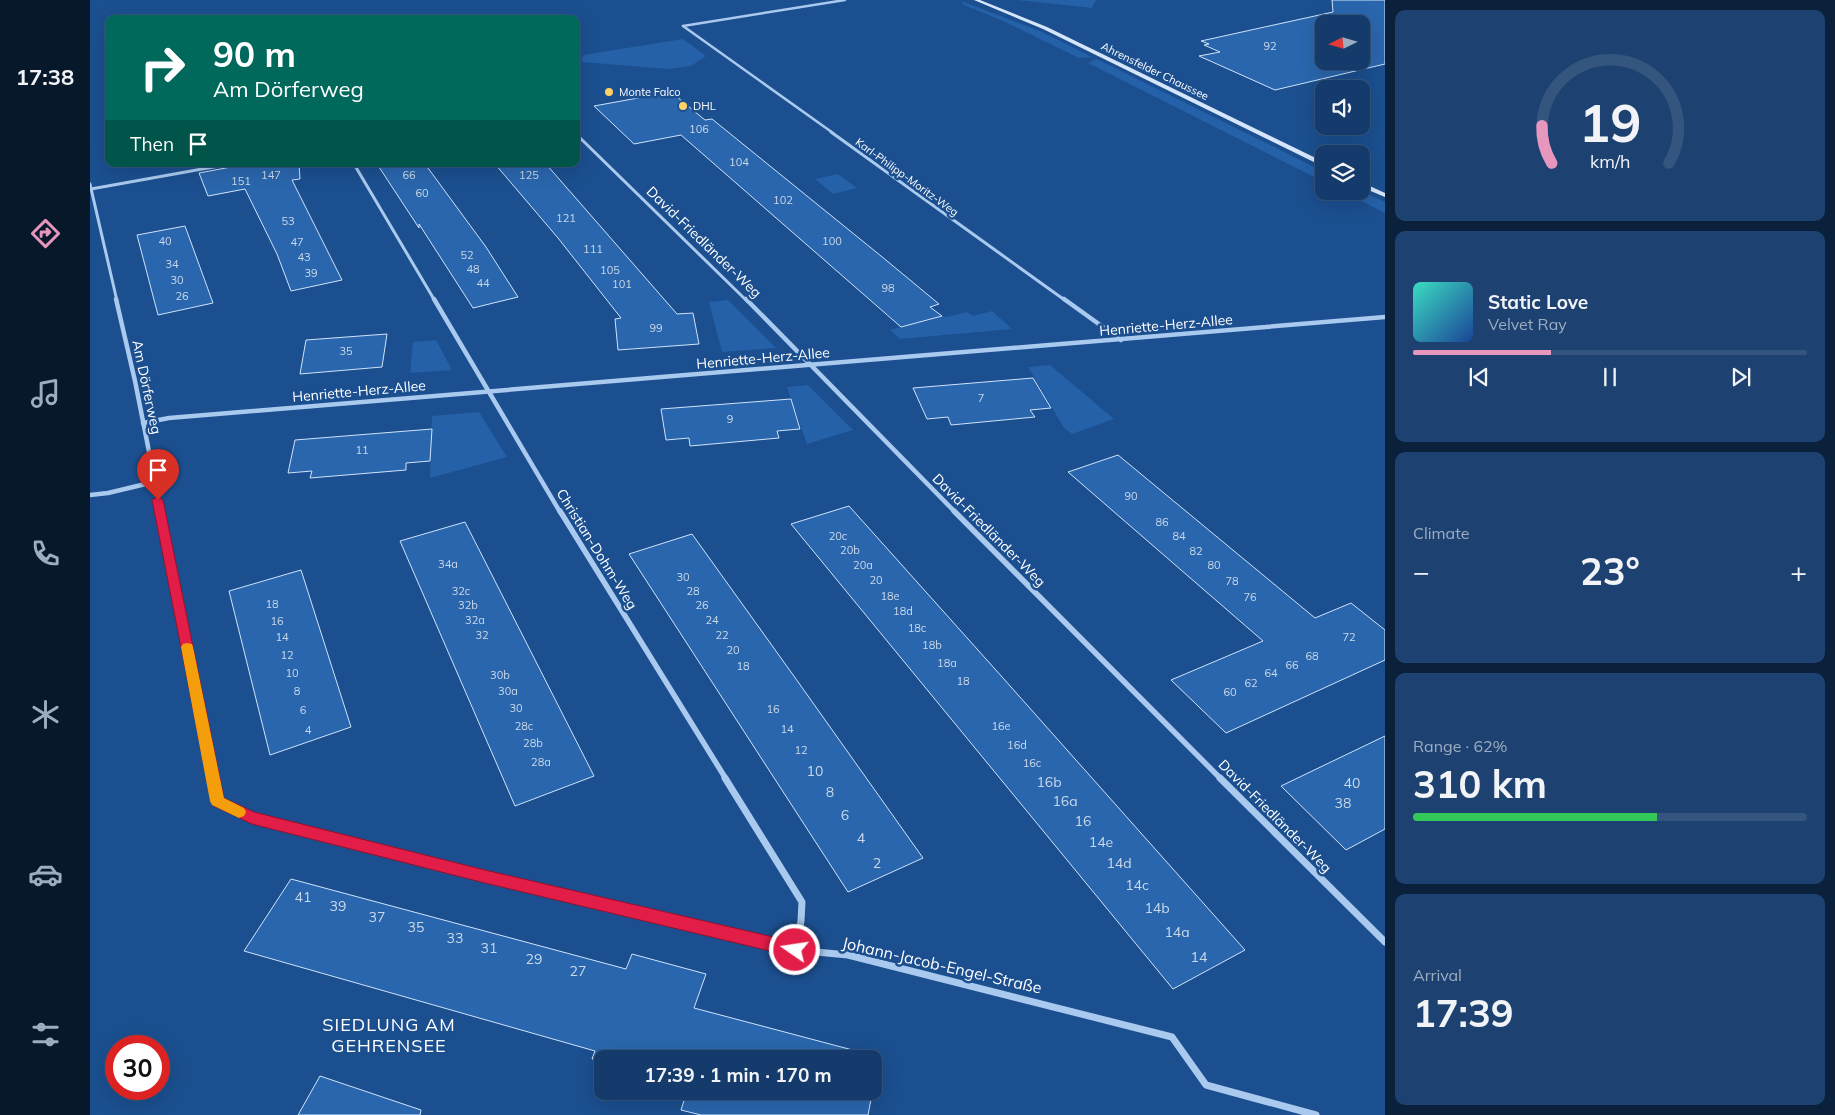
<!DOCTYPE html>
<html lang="en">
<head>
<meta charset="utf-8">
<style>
  body { margin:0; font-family:Mulish,sans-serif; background:#1d4271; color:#f1f3f6; height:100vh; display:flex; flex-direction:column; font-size:19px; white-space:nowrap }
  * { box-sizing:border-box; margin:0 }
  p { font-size:16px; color:#9dadc1 }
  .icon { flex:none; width:28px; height:28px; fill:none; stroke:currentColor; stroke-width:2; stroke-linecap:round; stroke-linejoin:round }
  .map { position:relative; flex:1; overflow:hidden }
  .sheet { display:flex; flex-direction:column; gap:10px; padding:10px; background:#0b203b; width:450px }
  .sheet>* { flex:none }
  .top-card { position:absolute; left:15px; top:15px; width:475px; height:152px; border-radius:10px; box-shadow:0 5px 20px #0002,0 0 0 1px #33557e; background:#00695c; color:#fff; overflow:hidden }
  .needle { width:32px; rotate:265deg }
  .buttons { position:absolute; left:1225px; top:15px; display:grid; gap:10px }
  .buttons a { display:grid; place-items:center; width:55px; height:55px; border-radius:10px; background:#143b6b; box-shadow:0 5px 20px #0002,0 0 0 1px #33557e; font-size:25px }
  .speed { position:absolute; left:15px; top:1035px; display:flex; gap:10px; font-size:25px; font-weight:700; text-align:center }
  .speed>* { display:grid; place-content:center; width:65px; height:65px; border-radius:50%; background:#143b6b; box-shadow:0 5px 20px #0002,0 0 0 1px #33557e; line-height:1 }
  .speed .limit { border:8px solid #d22; background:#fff; color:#111 }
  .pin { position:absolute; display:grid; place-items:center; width:42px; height:42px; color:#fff; margin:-51px -21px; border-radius:50% 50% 50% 0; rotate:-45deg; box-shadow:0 0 5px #0007 }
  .pin .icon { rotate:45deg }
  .me { position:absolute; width:55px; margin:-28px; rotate:283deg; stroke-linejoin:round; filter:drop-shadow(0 0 4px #0008) }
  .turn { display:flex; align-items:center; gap:18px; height:105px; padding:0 25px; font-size:22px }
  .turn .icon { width:65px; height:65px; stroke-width:2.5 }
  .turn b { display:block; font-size:35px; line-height:42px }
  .then { display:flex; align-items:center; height:48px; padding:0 25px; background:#0003; gap:10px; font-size:19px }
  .big { font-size:38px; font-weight:700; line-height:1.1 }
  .sheet .card { flex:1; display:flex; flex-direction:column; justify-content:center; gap:8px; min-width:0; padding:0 18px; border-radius:10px; background:#1d4271 }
  .sheet .dial { align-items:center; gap:0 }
  .dial svg { height:130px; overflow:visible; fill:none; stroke:#33557e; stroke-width:7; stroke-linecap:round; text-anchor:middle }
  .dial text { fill:#f1f3f6; stroke:none }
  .song { display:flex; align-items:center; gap:15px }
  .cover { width:60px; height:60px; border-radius:8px; background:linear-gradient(135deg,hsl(170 70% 55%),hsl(220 70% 35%)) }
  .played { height:5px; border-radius:2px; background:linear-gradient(90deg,#e797bd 35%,#33557e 35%) }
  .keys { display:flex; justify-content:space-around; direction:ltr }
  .heat { display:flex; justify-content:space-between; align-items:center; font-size:28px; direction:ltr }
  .charge { height:8px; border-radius:4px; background:linear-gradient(90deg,#34c759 62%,#33557e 0) }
  .trip { position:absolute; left:504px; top:1050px; width:288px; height:50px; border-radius:10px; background:#143b6b; box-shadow:0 5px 20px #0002,0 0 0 1px #33557e; font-weight:700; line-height:50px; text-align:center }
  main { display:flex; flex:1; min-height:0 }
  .tab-bar { display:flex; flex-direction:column; width:90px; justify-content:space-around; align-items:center; background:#08182b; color:#9dadc1 }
  .tab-bar .icon { width:35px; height:35px }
  .tab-bar .current { color:#e797bd }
  .tab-bar b { font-size:22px; color:#f1f3f6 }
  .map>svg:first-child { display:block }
</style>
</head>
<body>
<main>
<nav class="tab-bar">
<b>17:38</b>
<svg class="icon current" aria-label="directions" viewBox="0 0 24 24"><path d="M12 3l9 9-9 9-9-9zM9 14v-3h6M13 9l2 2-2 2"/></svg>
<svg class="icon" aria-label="music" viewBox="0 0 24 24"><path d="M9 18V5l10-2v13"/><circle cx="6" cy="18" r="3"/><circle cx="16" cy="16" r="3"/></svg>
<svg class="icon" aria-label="phone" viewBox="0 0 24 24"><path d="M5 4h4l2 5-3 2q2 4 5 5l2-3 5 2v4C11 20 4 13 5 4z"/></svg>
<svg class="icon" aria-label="climate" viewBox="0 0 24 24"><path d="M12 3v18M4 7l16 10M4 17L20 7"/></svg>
<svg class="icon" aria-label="car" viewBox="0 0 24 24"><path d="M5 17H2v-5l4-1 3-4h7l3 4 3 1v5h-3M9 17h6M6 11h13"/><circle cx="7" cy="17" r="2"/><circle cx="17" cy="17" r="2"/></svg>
<svg class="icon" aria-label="filters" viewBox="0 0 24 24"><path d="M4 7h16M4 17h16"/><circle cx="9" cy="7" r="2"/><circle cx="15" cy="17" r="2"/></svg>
</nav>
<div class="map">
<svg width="1295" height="1115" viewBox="0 0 1295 1115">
  <rect width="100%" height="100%" fill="#1b4f8f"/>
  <g fill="#2461a8">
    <path d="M927,0H1006L1002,8Z"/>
    <path d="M871,1L950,31L1002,57L989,58L913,21L874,5Z"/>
    <path d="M593,39L616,56L601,66L578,69L492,62L493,55Z"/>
    <path d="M1007,59L1234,172V182L998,63Z"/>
    <path d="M748,174L767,188L743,194L725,179Z"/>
    <path d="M1252,191H1271L1295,202V213Z"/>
    <path d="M638,300L686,348L632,352L619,302Z"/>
    <path d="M902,311L922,329L810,339L800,330L852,316L857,317L877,312L883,316Z"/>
    <path d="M346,340L362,370L320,373L323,342Z"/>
    <path d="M960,365L1024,419L982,434L974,428L938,367Z"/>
    <path d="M718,385L763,430L717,444L697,387Z"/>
    <path d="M389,412L417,457L340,478L342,416Z"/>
  </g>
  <g fill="#2a66ad" stroke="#cfe3fa" fill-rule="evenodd">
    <path d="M1242,0H1295V64L1185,90L1109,56L1130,52L1114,45L1119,44L1111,41L1243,12ZM1234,24H1271V61H1234Z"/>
    <path d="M581,92L615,120L622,119L791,256L849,304L840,307L852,316L811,327L591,135L544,144L504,106Z"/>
    <path d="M143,164H209L210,179L202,180L252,280L201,291L187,254L155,189L118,196L109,173L141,167Z"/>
    <path d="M287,164H335L396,247L428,297L383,308L329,224V228Z"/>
    <path d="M405,164H456L587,314L603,313L609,344L528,350L525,319L531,318L468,238Z"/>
    <path d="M95,226L123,303L68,315L47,235Z"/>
    <path d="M297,334L292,367L210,374L216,340Z"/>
    <path d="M943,378L961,408L940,410L945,417L861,425L858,417L837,419L823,388Z"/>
    <path d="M701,399L710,429L687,431L689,438L600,446L599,438L576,440L571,409Z"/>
    <path d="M342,429L340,461L316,463V470L220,478L222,471L198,473L205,440Z"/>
    <path d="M1028,455L1225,618L1261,603L1295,630V660L1136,733L1081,680L1173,641L978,472Z"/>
    <path d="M759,506L913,678L1155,950L1083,989L701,524Z"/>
    <path d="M375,522L504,776L425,806L310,541Z"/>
    <path d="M602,534L706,679L833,858L758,892L539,554Z"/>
    <path d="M211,570L261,727L180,755L139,591Z"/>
    <path d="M1295,736V829L1256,850L1191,786Z"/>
    <path d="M201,879L536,969L542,954L616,974L604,1008L789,1057L778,1115H611L591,1110L597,1091H782V1059H502L505,1051L154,951Z"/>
    <path d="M230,1076L331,1110L330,1115H208Z"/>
  </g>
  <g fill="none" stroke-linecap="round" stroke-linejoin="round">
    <g stroke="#a9c9ee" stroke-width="2.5">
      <path d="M593,26L743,133"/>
      <path d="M593,26L755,0"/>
    </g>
    <g stroke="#a9c9ee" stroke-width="3">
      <path d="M741,132L976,301"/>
      <path d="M486,134L657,301"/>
      <path d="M264,164L345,301"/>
      <path d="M0,184L27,301"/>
      <path d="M1,189L140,164"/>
    </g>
    <g stroke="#a9c9ee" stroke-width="4.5">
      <path d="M26,299L45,381L71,512"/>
      <path d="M344,299L470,512"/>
      <path d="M656,299L865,512"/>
      <path d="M974,299L1031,340"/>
      <path d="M53,423L79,418L1295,317"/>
      <path d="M0,495L18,493L64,482"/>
    </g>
    <g stroke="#a9c9ee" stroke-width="5.5">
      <path d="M70,511L123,779"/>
      <path d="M470,511L636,779"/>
      <path d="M864,511L1131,779"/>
    </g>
    <g stroke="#a9c9ee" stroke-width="7">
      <path d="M122,778L127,801L162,818L395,877L705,950L758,955L1082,1037L1116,1085L1226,1115"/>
      <path d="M635,778L712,902L711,921L705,950"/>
      <path d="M1130,778L1295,942"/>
    </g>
    <g fill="#d6e6fa" fill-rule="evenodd">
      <path d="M884,0H890L957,27L1234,162V167L953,29Z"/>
      <path d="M1271,182L1295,193V197L1271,187Z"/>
    </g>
  </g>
  <path fill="#e11d48" stroke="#92132f" d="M68,496L73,500L134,798L164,812L395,870L705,942L711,945L713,950L711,955L705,957L395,883L162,824L122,805L62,500Z"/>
  <path fill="#f59e0b" d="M97,643L102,644L103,647L134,798L154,808L156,812L154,816L149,818L122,805L120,801L91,647L93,644Z"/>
  <g fill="#ffd166" stroke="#1b4f8f" stroke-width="2">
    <circle cx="519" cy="92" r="5"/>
    <circle cx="593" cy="106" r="5"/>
  </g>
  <g text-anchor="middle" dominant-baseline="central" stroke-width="5" stroke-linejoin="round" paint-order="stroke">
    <g font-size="11" fill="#cad9ea">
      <text x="1180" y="46">92</text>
      <text x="609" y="129">106</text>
      <text x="649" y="162">104</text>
      <text x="181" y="175">147</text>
      <text x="319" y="175">66</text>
      <text x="439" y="175">125</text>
      <text x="151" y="181">151</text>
      <text x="332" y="193">60</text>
      <text x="693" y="200">102</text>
      <text x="476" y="218">121</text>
      <text x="198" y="221">53</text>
      <text x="75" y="241">40</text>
      <text x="742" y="241">100</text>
      <text x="207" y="242">47</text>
      <text x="503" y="249">111</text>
      <text x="377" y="255">52</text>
      <text x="214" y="257">43</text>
      <text x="82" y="264">34</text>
      <text x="383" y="269">48</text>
      <text x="520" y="270">105</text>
      <text x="221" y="273">39</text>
      <text x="87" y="280">30</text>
      <text x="393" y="283">44</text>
      <text x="532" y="284">101</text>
      <text x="798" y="288">98</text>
      <text x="92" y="296">26</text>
      <text x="566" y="328">99</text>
      <text x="256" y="351">35</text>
      <text x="891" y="398">7</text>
      <text x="640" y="419">9</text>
      <text x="272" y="450">11</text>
      <text x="1041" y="496">90</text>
      <text x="1072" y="522">86</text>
      <text x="748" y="536">20c</text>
      <text x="1089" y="536">84</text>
      <text x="760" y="550">20b</text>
      <text x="1106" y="551">82</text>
      <text x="358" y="564">34a</text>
      <text x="773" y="565">20a</text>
      <text x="1124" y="565">80</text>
      <text x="593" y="577">30</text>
      <text x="786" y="580">20</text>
      <text x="1142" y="581">78</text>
      <text x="371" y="591">32c</text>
      <text x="603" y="591">28</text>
      <text x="800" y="596">18e</text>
      <text x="1160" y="597">76</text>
      <text x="182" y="604">18</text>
      <text x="378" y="605">32b</text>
      <text x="612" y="605">26</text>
      <text x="813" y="611">18d</text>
      <text x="385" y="620">32a</text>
      <text x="622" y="620">24</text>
      <text x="187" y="621">16</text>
      <text x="827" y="628">18c</text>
      <text x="392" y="635">32</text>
      <text x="632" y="635">22</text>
      <text x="192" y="637">14</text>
      <text x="1259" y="637">72</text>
      <text x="842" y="645">18b</text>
      <text x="643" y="650">20</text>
      <text x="197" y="655">12</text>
      <text x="1222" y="656">68</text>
      <text x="857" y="663">18a</text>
      <text x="1202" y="665">66</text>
      <text x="653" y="666">18</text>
      <text x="202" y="673">10</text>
      <text x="1181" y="673">64</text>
      <text x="410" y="675">30b</text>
      <text x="873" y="681">18</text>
      <text x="1161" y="683">62</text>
      <text x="207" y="691">8</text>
      <text x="418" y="691">30a</text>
      <text x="1140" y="692">60</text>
      <text x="426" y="708">30</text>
      <text x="683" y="709">16</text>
      <text x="213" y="710">6</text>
      <text x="434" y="726">28c</text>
      <text x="911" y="726">16e</text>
      <text x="697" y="729">14</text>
      <text x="218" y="730">4</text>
      <text x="443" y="743">28b</text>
      <text x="927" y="745">16d</text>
      <text x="711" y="750">12</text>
      <text x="451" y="762">28a</text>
      <text x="942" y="763">16c</text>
    </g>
    <g font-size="11" fill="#fff" stroke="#1b4f8f">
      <text transform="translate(1065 71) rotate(26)">Ahrensfelder Chaussee</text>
      <text transform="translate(817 177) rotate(36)">Karl-Philipp-Moritz-Weg</text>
    </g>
    <g font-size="11" fill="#fff" stroke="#1b4f8f" text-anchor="start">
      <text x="529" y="92">Monte Falco</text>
      <text x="603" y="106">DHL</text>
    </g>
    <g font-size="14" fill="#fff" stroke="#1b4f8f">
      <text transform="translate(614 242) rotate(44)">David-Friedländer-Weg</text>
      <text transform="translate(1076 325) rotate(-5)">Henriette-Herz-Allee</text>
      <text transform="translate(673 358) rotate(-5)">Henriette-Herz-Allee</text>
      <text transform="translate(57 387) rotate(78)">Am Dörferweg</text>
      <text transform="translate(269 391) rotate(-5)">Henriette-Herz-Allee</text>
      <text transform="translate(899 530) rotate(45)">David-Friedländer-Weg</text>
      <text transform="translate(507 549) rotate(58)">Christian-Dohm-Weg</text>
      <text transform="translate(1185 816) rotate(45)">David-Friedländer-Weg</text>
    </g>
    <g font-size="14" fill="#cad9ea">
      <text x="725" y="771">10</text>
      <text x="959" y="782">16b</text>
      <text x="1262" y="783">40</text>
      <text x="740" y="792">8</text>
      <text x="975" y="801">16a</text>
      <text x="1253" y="803">38</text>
      <text x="755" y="815">6</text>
      <text x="993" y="821">16</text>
      <text x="771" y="838">4</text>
      <text x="1011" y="842">14e</text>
      <text x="787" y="863">2</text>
      <text x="1029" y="863">14d</text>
      <text x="1047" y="885">14c</text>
      <text x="213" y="897">41</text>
      <text x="248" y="906">39</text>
      <text x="1067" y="908">14b</text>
      <text x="287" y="917">37</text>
      <text x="326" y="927">35</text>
      <text x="1087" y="932">14a</text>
      <text x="365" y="938">33</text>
      <text x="399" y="948">31</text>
      <text x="1109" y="957">14</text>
      <text x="444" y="959">29</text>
      <text x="488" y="971">27</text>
    </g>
    <g font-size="16" fill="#fff" stroke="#1b4f8f">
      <text transform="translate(852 965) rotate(13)">Johann-Jacob-Engel-Straße</text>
    </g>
    <g font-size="18" letter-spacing="1" fill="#fff" stroke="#1b4f8f">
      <text x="299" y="1024">SIEDLUNG AM<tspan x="299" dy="21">GEHRENSEE</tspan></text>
    </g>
  </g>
</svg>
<div class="buttons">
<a><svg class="needle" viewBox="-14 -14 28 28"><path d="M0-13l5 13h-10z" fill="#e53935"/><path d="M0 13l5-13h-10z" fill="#9dadc1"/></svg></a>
<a><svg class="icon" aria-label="sound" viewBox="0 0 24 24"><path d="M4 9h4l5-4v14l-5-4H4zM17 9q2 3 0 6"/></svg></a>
<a><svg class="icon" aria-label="layers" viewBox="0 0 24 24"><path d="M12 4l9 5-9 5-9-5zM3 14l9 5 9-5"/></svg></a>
</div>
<div class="speed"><div class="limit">30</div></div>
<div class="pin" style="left:68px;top:500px;background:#d93025"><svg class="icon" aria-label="arrive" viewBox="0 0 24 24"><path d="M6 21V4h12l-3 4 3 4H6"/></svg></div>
<svg class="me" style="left:705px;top:950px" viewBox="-20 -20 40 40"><circle r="17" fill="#e11d48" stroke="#fff" stroke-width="3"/><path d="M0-11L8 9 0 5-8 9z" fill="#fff"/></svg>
<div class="trip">17:39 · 1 min · 170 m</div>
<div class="top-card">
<div class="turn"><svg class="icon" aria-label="right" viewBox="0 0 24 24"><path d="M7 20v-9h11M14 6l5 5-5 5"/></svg><div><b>90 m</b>Am Dörferweg</div></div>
<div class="then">Then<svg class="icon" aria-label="arrive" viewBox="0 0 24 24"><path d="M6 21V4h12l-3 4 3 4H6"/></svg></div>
</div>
</div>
<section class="sheet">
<div class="card dial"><svg viewBox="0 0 100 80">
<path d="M14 69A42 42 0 1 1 86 69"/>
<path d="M14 69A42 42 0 0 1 8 46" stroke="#e797bd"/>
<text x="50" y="56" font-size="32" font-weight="700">19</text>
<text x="50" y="72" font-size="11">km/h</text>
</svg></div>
<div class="card">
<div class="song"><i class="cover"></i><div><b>Static Love</b><p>Velvet Ray</p></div></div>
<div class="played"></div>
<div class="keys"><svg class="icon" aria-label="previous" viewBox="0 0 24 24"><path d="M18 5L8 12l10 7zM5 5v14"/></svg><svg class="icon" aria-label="pause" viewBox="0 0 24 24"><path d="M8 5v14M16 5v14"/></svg><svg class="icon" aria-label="next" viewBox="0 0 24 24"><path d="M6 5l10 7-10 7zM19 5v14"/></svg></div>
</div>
<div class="card"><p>Climate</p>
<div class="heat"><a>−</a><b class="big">23°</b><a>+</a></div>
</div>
<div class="card"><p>Range · 62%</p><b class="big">310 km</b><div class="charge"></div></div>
<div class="card"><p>Arrival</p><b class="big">17:39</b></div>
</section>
</main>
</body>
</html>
